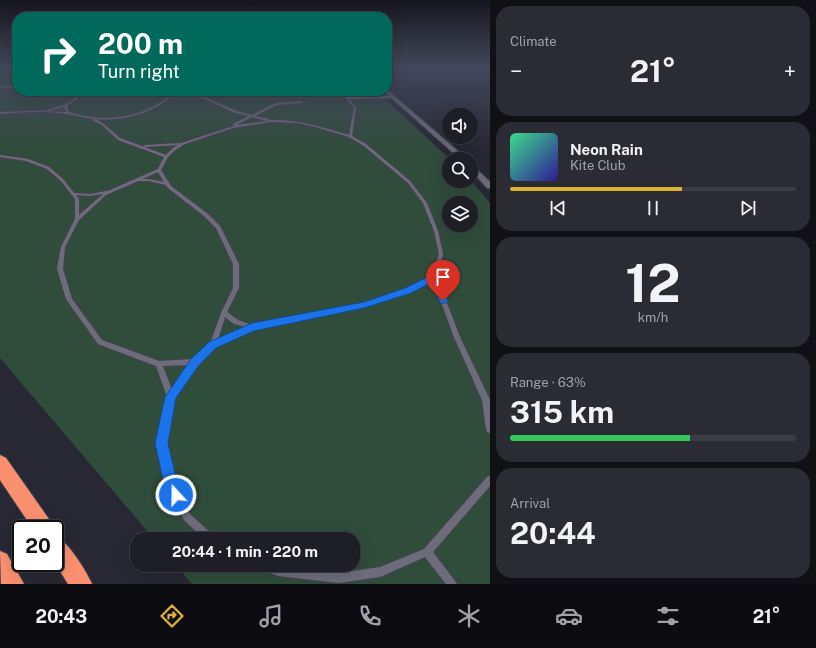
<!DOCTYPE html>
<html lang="en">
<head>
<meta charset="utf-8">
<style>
  body { margin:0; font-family:"Public Sans",sans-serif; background:#2b2b33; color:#f1f3f6; height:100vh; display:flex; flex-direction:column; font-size:15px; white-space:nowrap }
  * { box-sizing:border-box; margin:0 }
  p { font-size:13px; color:#a1a2a7 }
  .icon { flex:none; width:22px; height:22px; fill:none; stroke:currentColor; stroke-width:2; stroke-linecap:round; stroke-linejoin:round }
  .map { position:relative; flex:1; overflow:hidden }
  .drawer { display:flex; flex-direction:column; gap:6px; padding:6px; background:#101015; width:326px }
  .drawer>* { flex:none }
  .guide { position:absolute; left:12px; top:12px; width:380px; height:84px; border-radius:16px; box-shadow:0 4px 16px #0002,0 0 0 1px #3c3c44; background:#00695c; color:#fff; overflow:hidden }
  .fabs { position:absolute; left:442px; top:108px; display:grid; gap:8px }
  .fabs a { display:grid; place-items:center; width:36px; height:36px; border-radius:50%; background:#1e1e27; box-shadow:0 4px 16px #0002,0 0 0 1px #3c3c44; font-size:20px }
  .speed { position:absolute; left:12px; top:520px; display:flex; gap:8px; font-size:20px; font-weight:700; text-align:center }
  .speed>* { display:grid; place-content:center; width:52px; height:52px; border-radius:50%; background:#1e1e27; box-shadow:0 4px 16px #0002,0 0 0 1px #3c3c44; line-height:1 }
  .speed .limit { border:2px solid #111; border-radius:6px; background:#fff; color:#111 }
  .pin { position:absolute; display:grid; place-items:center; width:34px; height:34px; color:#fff; margin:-41px -17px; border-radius:50% 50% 50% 0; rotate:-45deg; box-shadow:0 0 4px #0007 }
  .pin .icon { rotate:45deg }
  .me { position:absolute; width:44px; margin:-22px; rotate:339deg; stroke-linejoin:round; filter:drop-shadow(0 0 3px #0008) }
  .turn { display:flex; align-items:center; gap:14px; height:84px; padding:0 20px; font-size:18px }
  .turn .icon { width:52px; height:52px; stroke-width:2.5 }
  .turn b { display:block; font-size:28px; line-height:34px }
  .big { font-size:30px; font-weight:700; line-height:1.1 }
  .drawer .card { flex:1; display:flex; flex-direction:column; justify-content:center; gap:6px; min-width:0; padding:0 14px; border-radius:16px; background:#2b2b33 }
  .drawer .dial { align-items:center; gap:0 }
  .dial b { font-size:52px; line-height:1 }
  .song { display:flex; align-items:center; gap:12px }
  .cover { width:48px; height:48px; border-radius:6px; background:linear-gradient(135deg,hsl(150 70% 55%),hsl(250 70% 35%)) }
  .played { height:4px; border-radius:2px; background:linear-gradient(90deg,#ddb133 60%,#3c3c44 60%) }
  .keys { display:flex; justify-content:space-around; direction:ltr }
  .heat { display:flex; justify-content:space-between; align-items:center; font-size:22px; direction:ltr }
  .charge { height:6px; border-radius:3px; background:linear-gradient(90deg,#34c759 63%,#3c3c44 0) }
  .trip { position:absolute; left:130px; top:532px; width:230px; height:40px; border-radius:16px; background:#1e1e27; box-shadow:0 4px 16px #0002,0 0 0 1px #3c3c44; font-weight:700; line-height:40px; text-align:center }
  .menu { display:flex; height:64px; justify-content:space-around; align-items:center; background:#0c0c10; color:#a1a2a7 }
  .menu .icon { width:28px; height:28px }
  .menu .active { color:#ddb133 }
  .menu b { font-size:18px; color:#f1f3f6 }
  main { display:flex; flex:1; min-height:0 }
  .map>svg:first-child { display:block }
</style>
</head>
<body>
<main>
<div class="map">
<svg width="490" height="584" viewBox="0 0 490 584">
  <rect width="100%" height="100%" fill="#282834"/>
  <path fill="#304c3b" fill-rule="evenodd" d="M0,68H17V91H376L450,159L449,181H471L490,203V584H192L176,565H353V539H154L0,358ZM449,203H471V225H449Z"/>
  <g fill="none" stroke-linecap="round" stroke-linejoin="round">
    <g stroke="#44434e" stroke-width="2.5">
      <g id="lane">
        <path d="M17,85V87L0,88V86Z"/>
        <path d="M74,91H76L77,99L67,106L69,112C76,114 83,116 91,117C118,121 146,114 168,97L169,91H171C171,91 170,97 170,97C168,100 163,103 160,105C141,116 118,121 96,119L104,124L120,138L166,155L173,148L178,145L145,147L143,146L145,145L181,143L234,126L233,124L249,116L235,113L187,91H190L237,111L252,115L275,103L303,101L302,103L277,105L255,116L269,119V120C297,119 322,127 349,135L354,108L340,91H342L347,97L394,96L393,98L349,99L356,108L352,136L366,144L410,181L427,203L438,231L443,254L437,277L460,337L490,400V433L487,432L486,429L482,400L454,337L433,280L410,292L364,307L253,329L215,347L197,364L174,398L166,443L175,483L190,514L214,536L216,539H204L184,520L167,484L158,443L167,397L156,366L98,344L66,299L57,269L61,247L75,219V199L61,181L47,169L26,161L0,157V155L28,159L49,167L63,179L74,193L90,194L106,191H108L158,169L164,157L118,140L102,125L94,121L93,120L95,119C85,118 76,115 67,114C45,111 22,112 0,114V112L34,111L66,112L64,107L48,111L47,110L64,105L75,99ZM252,117L267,121L236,125ZM271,122L298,123L316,127L349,137L364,146L408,183L423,203L434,231L439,254L432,276L406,290L364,303L252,325L238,320L227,312L239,288V264L220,226L208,214L171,186L161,170L168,157L175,150L185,144L233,128ZM158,172L164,182L149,179H142ZM138,181H149L166,185L168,188L204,216L216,228L233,264V288L221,313L210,344L193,359L159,361L102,340L72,299L63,269L65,247L79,220L106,195ZM103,194L79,215V199L76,195L90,196ZM225,317L234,324L246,327L218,340ZM189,365L172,390L163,366Z"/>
        <path d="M490,476V486L433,552L455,581L457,584H446L425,557L380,577L339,583L278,576L258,568L256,565H275L278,566L339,573L380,567L424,549L487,477Z"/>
      </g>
    </g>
    <g stroke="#44434e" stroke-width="2">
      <g id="secondary">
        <path d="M387,90L466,158L467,159H460L384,91Z"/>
        <path d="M471,164L490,182V188H487L471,170Z"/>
      </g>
    </g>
    <g stroke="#44434e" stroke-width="2">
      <g id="highway">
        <path d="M0,455L6,458L51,522L54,529H33L0,480Z"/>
        <path d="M55,536C68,541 86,571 92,584H68L55,563Z"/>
        <path d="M0,551L7,554L24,584H1Z"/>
      </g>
    </g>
    <use href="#lane" fill="#6c6c7b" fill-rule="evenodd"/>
    <use href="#secondary" fill="#6c6c7b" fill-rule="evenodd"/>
    <use href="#highway" fill="#fa906f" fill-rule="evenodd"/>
  </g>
  <linearGradient id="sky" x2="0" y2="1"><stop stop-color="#16161d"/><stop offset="0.45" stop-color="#42485c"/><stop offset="1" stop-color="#42485c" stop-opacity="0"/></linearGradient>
  <rect width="490" height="150" fill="url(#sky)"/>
  <path fill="#1a73e8" stroke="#114b97" d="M434,274L439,277L448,301L447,303H440L432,282L411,293L364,308L254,331L216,348L199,365L176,398L168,443L177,482L183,495L181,500L176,502L171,500L164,484L155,443L165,397L191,359L209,342L252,323L364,302L405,288Z"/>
</svg>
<div class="fabs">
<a><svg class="icon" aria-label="sound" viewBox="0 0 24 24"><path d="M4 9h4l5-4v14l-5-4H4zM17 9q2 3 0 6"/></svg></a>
<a><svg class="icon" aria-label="search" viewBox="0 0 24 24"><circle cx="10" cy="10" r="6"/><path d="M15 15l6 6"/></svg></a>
<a><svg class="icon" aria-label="layers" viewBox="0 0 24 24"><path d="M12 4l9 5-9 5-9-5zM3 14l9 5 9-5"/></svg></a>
</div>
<div class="speed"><div class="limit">20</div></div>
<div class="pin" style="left:443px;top:301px;background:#d93025"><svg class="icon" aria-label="arrive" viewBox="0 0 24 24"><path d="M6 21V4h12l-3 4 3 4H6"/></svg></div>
<svg class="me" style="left:176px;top:495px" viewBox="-20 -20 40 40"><circle r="17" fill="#1a73e8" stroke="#fff" stroke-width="3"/><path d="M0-11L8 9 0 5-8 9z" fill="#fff"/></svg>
<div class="trip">20:44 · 1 min · 220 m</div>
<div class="guide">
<div class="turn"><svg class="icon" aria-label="right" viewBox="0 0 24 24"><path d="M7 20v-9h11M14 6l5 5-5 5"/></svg><div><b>200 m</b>Turn right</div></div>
</div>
</div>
<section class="drawer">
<div class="card"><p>Climate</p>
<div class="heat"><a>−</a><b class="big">21°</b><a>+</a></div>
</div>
<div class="card">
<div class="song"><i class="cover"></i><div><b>Neon Rain</b><p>Kite Club</p></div></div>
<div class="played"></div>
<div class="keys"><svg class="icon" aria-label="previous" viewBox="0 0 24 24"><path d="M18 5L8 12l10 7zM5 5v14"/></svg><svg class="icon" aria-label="pause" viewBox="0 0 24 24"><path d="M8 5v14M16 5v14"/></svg><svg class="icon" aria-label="next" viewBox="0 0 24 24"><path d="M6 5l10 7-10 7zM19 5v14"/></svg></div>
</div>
<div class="card dial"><b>12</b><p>km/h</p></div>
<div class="card"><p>Range · 63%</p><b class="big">315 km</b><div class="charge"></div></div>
<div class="card"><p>Arrival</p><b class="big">20:44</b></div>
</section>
</main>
<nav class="menu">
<b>20:43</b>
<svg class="icon active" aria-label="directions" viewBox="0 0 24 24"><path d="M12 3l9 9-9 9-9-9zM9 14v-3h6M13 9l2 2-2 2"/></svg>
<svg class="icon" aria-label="music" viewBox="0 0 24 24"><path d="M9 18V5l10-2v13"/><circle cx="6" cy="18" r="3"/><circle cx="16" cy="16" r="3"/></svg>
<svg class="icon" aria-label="phone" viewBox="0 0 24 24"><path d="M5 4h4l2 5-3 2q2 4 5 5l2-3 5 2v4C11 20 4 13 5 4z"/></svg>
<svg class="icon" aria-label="climate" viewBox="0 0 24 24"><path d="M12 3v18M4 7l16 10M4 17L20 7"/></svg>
<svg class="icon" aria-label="car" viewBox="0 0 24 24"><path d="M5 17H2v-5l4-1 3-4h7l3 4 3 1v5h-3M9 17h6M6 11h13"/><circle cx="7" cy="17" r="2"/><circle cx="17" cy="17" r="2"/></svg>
<svg class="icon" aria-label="filters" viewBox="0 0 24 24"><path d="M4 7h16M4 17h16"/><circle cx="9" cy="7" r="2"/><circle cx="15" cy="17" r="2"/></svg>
<b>21°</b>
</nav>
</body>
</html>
